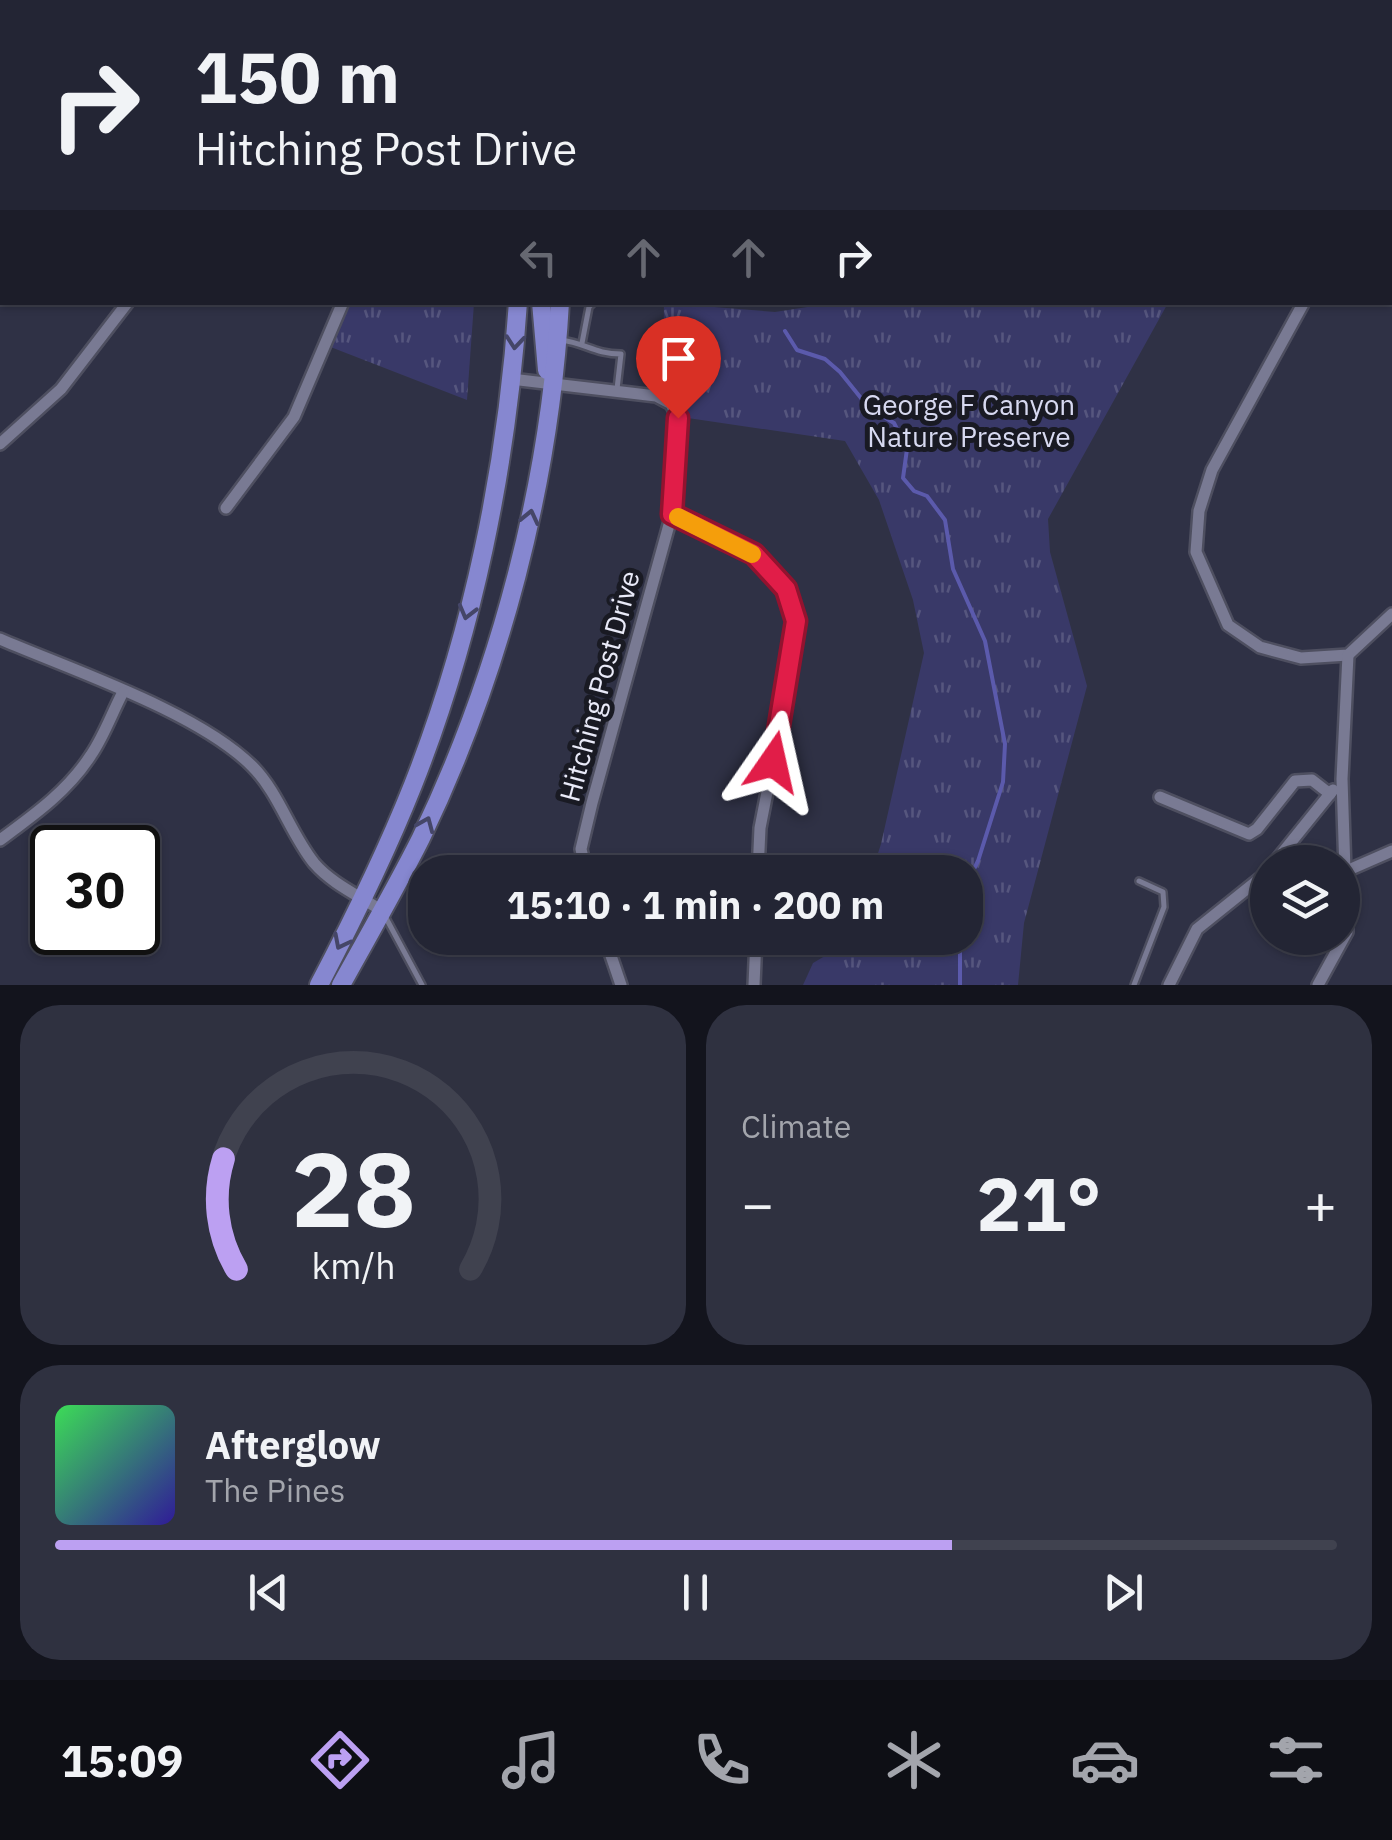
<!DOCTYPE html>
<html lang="en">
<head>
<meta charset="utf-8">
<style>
  body { margin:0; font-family:"IBM Plex Sans",sans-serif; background:#2f3140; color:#f1f3f6; height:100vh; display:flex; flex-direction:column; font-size:38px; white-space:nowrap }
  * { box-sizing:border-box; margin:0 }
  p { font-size:32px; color:#a3a5ac }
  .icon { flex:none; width:55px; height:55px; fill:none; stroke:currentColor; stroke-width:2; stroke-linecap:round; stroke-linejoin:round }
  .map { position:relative; height:985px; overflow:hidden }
  .sheet { display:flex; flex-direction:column; gap:20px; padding:20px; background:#13141d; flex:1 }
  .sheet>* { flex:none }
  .banner { position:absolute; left:0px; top:0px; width:1392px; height:305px; box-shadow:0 2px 8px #0004,0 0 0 2px #40424f; background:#232534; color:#f1f3f6; overflow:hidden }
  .fabs { position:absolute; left:1250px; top:845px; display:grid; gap:20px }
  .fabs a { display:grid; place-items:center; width:110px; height:110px; border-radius:50%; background:#232534; box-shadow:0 2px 8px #0004,0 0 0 2px #40424f; font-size:50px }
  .speed { position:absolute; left:30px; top:825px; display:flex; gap:20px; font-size:50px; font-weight:700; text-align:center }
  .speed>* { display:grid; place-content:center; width:130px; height:130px; border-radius:50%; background:#232534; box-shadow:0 2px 8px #0004,0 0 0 2px #40424f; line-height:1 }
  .speed .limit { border:5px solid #111; border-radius:15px; background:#fff; color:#111 }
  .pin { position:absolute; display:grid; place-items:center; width:85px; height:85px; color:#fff; margin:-102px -42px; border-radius:50% 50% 50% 0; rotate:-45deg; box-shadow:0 0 10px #0007 }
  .pin .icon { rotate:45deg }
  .me { position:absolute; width:110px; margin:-55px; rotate:11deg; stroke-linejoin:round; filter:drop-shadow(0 0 8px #0008) }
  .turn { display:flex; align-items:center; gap:35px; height:210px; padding:0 30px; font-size:45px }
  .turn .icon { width:130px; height:130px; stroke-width:2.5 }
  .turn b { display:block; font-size:70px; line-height:85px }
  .lanes { display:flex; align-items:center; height:95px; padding:0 30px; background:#0003; justify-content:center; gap:50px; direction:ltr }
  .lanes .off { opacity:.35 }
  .big { font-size:75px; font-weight:700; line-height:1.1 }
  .sheet .tile { flex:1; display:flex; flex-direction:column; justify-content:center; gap:15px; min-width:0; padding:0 35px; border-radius:40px; background:#2f3140 }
  .sheet .dial { align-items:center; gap:0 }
  .dial svg { height:260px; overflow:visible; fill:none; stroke:#40424f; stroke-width:7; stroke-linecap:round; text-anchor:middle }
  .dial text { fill:#f1f3f6; stroke:none }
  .song { display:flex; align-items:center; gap:30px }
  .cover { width:120px; height:120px; border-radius:15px; background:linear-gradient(135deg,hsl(130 70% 55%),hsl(250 70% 35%)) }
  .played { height:10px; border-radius:5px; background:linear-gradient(90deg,#bca0f2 70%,#40424f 70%) }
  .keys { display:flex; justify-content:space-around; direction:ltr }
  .heat { display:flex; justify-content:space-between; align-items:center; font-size:55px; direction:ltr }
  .sheet .tiles { flex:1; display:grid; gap:20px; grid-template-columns:1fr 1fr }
  .tile:last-child { grid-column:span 2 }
  .trip { position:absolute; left:408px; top:855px; width:575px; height:100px; border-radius:40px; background:#232534; box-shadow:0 2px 8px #0004,0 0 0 2px #40424f; font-weight:700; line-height:100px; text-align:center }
  .menu { display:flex; height:160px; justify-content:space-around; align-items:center; background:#0e0f15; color:#a3a5ac }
  .menu .icon { width:70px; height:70px }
  .menu .selected { color:#bca0f2 }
  .menu b { font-size:45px; color:#f1f3f6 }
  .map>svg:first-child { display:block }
</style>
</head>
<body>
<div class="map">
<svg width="1392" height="985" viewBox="0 0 1392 985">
  <defs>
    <pattern id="park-tufts" width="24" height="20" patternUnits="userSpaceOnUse" patternTransform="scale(2.5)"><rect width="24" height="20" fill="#393968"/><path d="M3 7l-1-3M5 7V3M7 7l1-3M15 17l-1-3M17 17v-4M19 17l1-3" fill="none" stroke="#56567e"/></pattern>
    <pattern id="water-waves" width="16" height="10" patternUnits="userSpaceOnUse" patternTransform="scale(2.5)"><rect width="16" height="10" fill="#5b5aac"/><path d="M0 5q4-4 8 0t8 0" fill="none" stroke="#7372b8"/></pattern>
  </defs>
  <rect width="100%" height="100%" fill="#2f3145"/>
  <path fill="#393968" d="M838,938H937L940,985H803L813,963L835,950Z"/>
  <g fill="url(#park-tufts)">
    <path d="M840,302L1168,303L1048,519L1050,552L1087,686L1024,923L1018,985H833L849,938H965V872H872L881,844L924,653L913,600L879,500L845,441L688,418L678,394L663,386L664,303L775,312Z"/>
    <path d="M347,303H474L467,400L328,346Z"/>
  </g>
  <path fill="url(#water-waves)" d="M679,0H995L679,2Z"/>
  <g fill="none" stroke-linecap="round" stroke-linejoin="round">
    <g stroke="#5b5aac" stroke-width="4">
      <path d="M785,331L797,350L825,359L840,372L869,408L894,423L907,449L903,478L914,491L927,496L945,520L953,569L985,641L1005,744L1003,782L978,861L965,887"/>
      <path d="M960,938V985"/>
    </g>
    <g stroke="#4e4f60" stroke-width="10">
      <g id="lane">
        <path d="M652,0V2"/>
        <path d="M1029,2L1032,0"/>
        <path d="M1162,2L1164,0"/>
        <path d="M1390,41H1392"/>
        <path d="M561,340C585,343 595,354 621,354L617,389"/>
        <path d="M582,343L589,307L594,302"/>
        <path d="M386,918L422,985"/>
        <path d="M1134,985L1164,907L1163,892L1139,881"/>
      </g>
    </g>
    <g stroke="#4e4f60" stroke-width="16">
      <g id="street">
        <path d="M1304,302L1212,470L1199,511L1196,552L1228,625L1260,647L1301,658L1348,655L1392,614"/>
        <path d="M511,379L656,396L671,404L678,418L672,514"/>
        <path d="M0,444L61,389L128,302"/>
        <path d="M226,508L294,417L343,302"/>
        <path d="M0,639C72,670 198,712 252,766C279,793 290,833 314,863C332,884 360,896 382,911"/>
        <path d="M1160,797L1249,834L1257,829L1295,781L1312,780L1330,794"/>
        <path d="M0,840C34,815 68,791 91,755C104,736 112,713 123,692"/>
        <path d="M1275,862L1333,790"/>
        <path d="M586,872L581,849L592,803L672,514L754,555L786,589L796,621L786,695L760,828L758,872"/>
        <path d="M1344,872L1392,851"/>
        <path d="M605,938L621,985"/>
        <path d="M754,985L756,938"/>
        <path d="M1169,985L1197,929L1268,872"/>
        <path d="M1318,985L1347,932L1342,779L1348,655"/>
      </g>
    </g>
    <g stroke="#4e4f60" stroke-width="20">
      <g id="secondary">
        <path d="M356,0L357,2"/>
        <path d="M387,0L389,2"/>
        <path d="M1390,88H1392"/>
      </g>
    </g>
    <g stroke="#4e4f60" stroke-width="22">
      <g id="primary">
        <path d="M538,0V2"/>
        <path d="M564,0V2"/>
        <path d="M521,2V0"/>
        <path d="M541,302L547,370"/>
        <path d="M319,985C353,920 386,853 413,785C473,633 507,466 518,302"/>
        <path d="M341,985C368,936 396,888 421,838C500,674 550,483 560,302"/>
      </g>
    </g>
    <use href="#lane" stroke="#797a93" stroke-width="5"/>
    <use href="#street" stroke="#797a93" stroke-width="11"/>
    <use href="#secondary" stroke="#797a93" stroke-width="15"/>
    <use href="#primary" stroke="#8687d0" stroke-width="18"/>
  </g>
  <defs><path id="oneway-chevron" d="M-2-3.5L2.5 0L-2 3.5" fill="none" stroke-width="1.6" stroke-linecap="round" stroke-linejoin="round" transform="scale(2.5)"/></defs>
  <g stroke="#454668">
    <use href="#oneway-chevron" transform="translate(515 342) rotate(95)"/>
    <use href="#oneway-chevron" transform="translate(530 517) rotate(-77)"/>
    <use href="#oneway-chevron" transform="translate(467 612) rotate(105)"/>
    <use href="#oneway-chevron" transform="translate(426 824) rotate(-67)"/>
    <use href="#oneway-chevron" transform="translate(341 942) rotate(117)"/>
  </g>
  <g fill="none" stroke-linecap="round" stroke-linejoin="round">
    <g stroke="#92132f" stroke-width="25">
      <path id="route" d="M678,418L672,514L754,554L786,589L796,621L773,762"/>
    </g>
    <use href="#route" stroke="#e11d48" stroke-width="18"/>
    <path stroke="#f59e0b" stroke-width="18" d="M678,517L752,554"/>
  </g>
  <g text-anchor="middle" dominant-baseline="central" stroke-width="10" stroke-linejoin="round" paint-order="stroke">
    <g font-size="28" fill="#d7d9f0" stroke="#191a23">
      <text x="969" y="404">George F Canyon<tspan x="969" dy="32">Nature Preserve</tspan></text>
    </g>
    <g font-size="28" fill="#e9eaf8" stroke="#191a23">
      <text transform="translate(599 686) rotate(-75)">Hitching Post Drive</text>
    </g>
  </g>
</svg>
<div class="fabs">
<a><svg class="icon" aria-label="layers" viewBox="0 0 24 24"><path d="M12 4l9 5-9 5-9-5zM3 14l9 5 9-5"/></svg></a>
</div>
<div class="speed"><div class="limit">30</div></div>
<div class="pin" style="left:678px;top:418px;background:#d93025"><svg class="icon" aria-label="arrive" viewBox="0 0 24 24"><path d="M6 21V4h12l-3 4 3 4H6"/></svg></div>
<svg class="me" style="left:773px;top:762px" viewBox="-20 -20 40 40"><path d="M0-17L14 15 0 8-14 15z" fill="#e11d48" stroke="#fff" stroke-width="4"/></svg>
<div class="trip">15:10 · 1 min · 200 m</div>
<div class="banner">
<div class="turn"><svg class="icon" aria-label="right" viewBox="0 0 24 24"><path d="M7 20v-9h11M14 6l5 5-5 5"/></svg><div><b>150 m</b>Hitching Post Drive</div></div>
<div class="lanes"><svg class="icon off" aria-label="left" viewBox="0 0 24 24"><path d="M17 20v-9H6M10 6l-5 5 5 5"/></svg><svg class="icon off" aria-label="ahead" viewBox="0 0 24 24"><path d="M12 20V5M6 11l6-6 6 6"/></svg><svg class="icon off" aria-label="ahead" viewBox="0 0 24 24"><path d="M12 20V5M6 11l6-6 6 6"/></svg><svg class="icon" aria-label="right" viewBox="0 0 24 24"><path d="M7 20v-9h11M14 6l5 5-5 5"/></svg></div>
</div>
</div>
<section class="sheet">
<div class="tiles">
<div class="tile dial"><svg viewBox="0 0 100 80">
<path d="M14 69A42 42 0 1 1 86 69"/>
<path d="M14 69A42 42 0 0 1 10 35" stroke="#bca0f2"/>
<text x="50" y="56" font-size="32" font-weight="700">28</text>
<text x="50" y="72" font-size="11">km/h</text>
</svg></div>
<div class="tile"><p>Climate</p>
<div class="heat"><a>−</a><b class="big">21°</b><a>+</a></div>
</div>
<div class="tile">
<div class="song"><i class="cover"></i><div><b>Afterglow</b><p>The Pines</p></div></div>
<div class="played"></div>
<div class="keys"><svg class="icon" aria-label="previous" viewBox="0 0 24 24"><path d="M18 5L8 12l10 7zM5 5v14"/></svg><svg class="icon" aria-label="pause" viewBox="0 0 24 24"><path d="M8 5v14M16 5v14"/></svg><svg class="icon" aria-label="next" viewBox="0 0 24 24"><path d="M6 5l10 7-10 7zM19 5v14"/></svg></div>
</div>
</div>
</section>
<nav class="menu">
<b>15:09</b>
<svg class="icon selected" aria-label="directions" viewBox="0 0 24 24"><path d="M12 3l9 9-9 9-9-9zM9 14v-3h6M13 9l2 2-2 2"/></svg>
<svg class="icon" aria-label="music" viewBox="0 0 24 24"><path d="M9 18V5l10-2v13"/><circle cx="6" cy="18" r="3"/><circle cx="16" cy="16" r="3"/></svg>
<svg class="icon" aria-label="phone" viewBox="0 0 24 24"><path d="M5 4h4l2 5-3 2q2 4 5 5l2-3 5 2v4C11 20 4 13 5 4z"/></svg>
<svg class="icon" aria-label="climate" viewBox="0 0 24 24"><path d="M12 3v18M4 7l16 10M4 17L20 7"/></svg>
<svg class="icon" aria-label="car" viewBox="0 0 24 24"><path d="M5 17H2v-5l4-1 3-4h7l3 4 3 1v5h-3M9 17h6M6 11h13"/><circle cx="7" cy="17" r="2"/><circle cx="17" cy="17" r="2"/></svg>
<svg class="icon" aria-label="filters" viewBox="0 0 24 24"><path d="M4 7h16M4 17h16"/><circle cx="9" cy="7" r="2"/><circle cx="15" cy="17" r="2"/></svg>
</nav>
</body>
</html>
